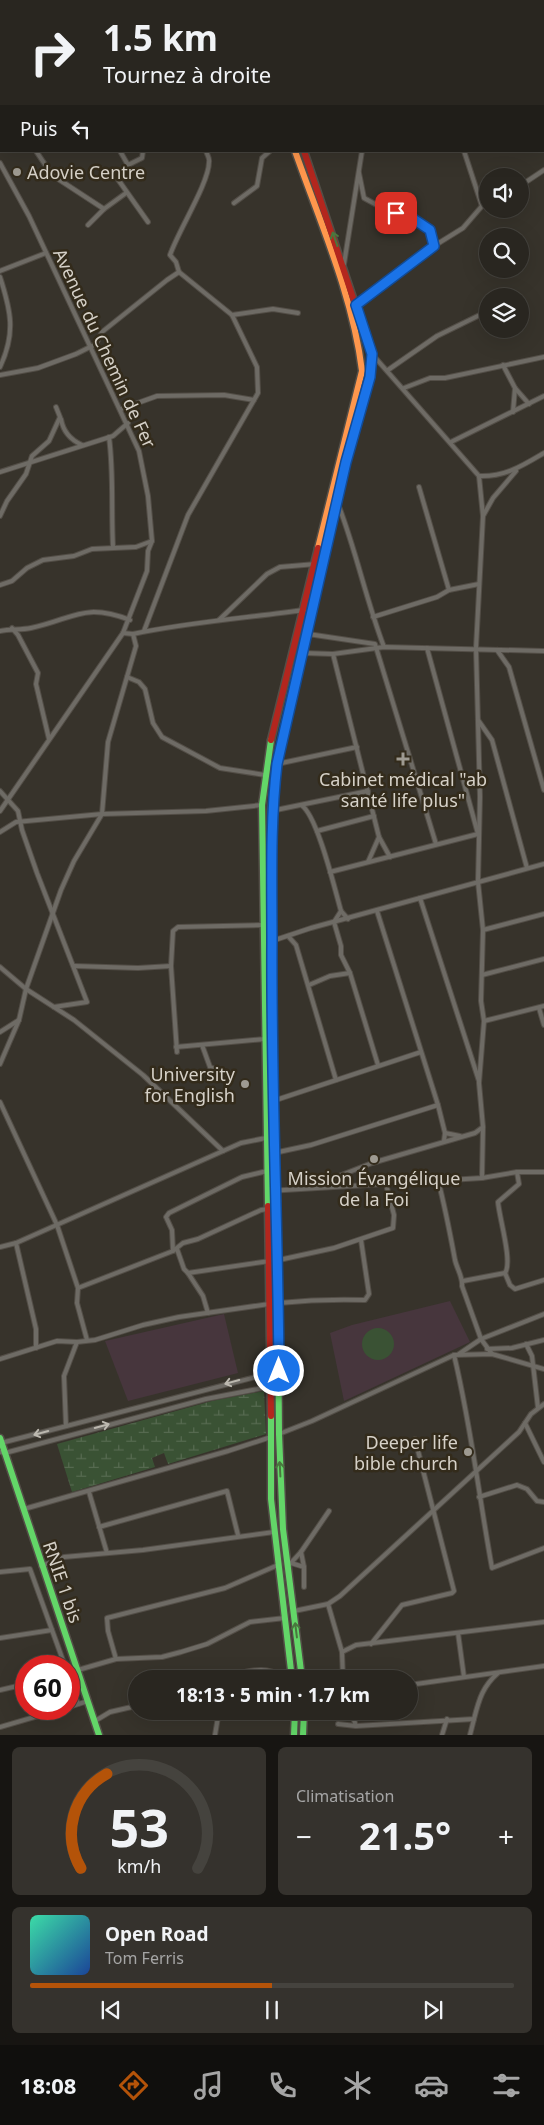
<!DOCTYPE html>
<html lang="fr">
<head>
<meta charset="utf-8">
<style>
  body { margin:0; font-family:"Noto Sans",sans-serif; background:#35322d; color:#f1f3f6; height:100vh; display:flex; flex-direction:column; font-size:19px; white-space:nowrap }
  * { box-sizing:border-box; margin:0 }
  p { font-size:16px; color:#a5a5a5 }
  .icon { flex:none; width:28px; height:28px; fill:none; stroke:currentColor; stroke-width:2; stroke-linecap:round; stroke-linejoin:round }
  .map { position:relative; height:1735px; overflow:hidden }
  .sheet { display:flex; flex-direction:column; gap:12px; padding:12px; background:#171512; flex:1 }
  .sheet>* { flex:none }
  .banner { position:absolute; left:0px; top:0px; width:545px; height:152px; box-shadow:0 5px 20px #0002,0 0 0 1px #45433e; background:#292620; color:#f1f3f6; overflow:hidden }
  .controls { position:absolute; left:479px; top:168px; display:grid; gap:10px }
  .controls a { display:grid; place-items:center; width:50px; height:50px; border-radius:50%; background:#292620; box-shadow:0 5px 20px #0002,0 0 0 1px #45433e; font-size:25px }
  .speed { position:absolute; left:15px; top:1655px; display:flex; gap:10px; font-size:25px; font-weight:700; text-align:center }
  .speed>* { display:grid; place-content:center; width:65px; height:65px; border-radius:50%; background:#292620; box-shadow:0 5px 20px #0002,0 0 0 1px #45433e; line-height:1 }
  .speed .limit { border:8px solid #d22; background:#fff; color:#111 }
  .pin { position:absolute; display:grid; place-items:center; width:42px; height:42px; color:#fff; margin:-21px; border-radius:10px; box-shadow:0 2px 8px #0006 }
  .me { position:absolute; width:55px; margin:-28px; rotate:0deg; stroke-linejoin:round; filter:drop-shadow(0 0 4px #0008) }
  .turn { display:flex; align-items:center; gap:18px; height:105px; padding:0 20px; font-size:22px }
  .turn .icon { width:65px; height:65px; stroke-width:2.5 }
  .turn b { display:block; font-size:35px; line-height:42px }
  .then { display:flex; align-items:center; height:48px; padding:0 20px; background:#0003; gap:10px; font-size:19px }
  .big { font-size:38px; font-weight:700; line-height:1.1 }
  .sheet .widget { flex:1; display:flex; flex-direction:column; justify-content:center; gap:8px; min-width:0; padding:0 18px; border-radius:8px; background:#35322d }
  .sheet .dial { align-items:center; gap:0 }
  .dial svg { height:130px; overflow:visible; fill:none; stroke:#45433e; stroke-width:7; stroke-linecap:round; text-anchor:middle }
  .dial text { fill:#f1f3f6; stroke:none }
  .song { display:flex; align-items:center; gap:15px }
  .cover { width:60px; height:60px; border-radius:8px; background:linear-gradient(135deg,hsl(160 70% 55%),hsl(220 70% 35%)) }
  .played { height:5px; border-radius:2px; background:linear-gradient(90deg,#b45309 50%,#45433e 50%) }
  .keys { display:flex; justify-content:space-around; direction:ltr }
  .heat { display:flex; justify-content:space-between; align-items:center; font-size:28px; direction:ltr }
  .sheet .tiles { flex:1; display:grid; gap:12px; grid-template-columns:1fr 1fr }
  .widget:last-child { grid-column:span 2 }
  .trip { position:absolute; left:128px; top:1670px; width:290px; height:50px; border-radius:25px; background:#292620; box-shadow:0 5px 20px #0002,0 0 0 1px #45433e; font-weight:700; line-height:50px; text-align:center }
  .tab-bar { display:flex; height:80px; justify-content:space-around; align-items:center; background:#100f0d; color:#a5a5a5 }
  .tab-bar .icon { width:35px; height:35px }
  .tab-bar .selected { color:#b45309 }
  .tab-bar b { font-size:22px; color:#f1f3f6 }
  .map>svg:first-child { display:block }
</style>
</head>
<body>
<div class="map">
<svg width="544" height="1735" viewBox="0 0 544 1735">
  <defs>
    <pattern id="wetland-marsh" width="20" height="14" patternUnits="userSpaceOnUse" patternTransform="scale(1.25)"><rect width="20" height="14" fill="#3a5234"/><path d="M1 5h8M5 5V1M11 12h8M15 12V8" fill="none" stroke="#566a50"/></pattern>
  </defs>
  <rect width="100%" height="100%" fill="#37332b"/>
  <g fill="#47363d">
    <path d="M450,1301L470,1342L344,1401L330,1333L352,1325Z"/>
    <path d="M224,1314L238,1373L128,1401L105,1341Z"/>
  </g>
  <path fill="url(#wetland-marsh)" d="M264,1391L266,1434L168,1464L164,1453L152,1458L155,1467L72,1492L57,1444L212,1401Z"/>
  <circle fill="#3a5234" cx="378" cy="1344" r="16"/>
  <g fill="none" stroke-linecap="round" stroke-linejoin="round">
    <g stroke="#534e47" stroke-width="6">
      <g id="street">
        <path d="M8,0V1"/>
        <path d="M205,0V1"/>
        <path d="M84,1L85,0"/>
        <path d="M544,122V123"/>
        <path d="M36,151L52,175L104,209"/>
        <path d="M120,151L128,165"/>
        <path d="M143,151L142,158L128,165L117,178L148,222"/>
        <path d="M464,151L482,206"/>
        <path d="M0,163L29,216L139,451L148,496L152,541L148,551L147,571L123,633L0,811"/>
        <path d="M359,173L364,198L386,210L406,214L422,224L430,230L434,246"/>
        <path d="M520,186L544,170"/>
        <path d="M234,203L257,186L262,158L270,151"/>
        <path d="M386,210L391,217L390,226"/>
        <path d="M88,225L104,209L126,193"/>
        <path d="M344,264L362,151"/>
        <path d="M0,271L46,253"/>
        <path d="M0,277C11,311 16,333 0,367"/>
        <path d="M356,305L434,246L463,228L482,206L488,203"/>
        <path d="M232,315L273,309L298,313"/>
        <path d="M372,354L479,476L483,516L476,648L480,797L478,882L483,930L481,1001L484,1021L479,1083L483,1127L482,1178"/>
        <path d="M503,365L515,388L513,412"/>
        <path d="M388,370L437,336L488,311"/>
        <path d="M0,375L38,368L76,354L96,344L102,332L167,280L179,272"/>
        <path d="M404,388L430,378H445L544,357"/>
        <path d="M515,388L529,404"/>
        <path d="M121,409L157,396L224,395L254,400"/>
        <path d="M61,419C63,431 71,440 82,445"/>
        <path d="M109,437C114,474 111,510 113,547"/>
        <path d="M451,442L544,396"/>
        <path d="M0,472L113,436L128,423"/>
        <path d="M479,476C505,477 522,466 544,453"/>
        <path d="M419,487L449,590"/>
        <path d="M338,504C356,550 366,600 384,647"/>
        <path d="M0,516L7,501L26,474L32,456L49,441L60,417L56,407"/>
        <path d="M483,516L493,498L516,471"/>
        <path d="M0,585L12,581L27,568L43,560L74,556L92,549L136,547L152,541"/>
        <path d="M373,617L437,597L449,590L479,584"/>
        <path d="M219,620L267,574L280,567L316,564"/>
        <path d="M12,628L18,635L38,673L36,684L49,739"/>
        <path d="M0,631C11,629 21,630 31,628C74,619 83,602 130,620"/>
        <path d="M144,631L188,515L258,393L257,367L232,315L179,272L176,262L170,255C178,231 209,183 209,162C210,159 207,154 206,151"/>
        <path d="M123,633L133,634C190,622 247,618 304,610"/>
        <path d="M308,634L375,644L436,844"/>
        <path d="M497,650L509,667L544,790"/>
        <path d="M303,653L333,654L384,647L544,651"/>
        <path d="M333,654L379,837L390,857"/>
        <path d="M127,677L139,682L145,689L153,723L162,737L220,768L265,775"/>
        <path d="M478,720L492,740L527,868"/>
        <path d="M277,764L357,747"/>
        <path d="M0,791L18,811L22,830L37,873L87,1002L54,1007"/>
        <path d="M301,805C317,814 335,890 341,911L348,919"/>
        <path d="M271,811L368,791"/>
        <path d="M317,831L374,816"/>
        <path d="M0,832L16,822L102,814L206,811L262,805"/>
        <path d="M368,862L379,837"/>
        <path d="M330,872L478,834L427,648"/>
        <path d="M420,898L479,1081"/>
        <path d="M341,911L334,922L341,946V955L350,973L378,1065"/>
        <path d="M377,911L438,1105L445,1133L444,1141"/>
        <path d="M483,930L544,914"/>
        <path d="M288,936L296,945L336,1080"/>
        <path d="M272,941L311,928L544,864"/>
        <path d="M74,966L138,968L171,966"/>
        <path d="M0,967L26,989L74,1020L143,1075L223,1151"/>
        <path d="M482,975L544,959"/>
        <path d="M309,985L330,976L350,973"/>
        <path d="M539,1008L544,1025"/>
        <path d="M484,1021L544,1006"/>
        <path d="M0,1032L19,1020"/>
        <path d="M202,1045L210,1067L228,1075"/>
        <path d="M176,1047L265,1039"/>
        <path d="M177,1052L171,966L173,931L178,927L263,925"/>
        <path d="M0,1064L19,1020L26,989L61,890L74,861L102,814L108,742L136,646L133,634"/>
        <path d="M273,1101L421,1052"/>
        <path d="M0,1102L57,1225L78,1288L77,1303L87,1340"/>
        <path d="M445,1133L460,1136"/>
        <path d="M274,1153L311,1145L438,1105"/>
        <path d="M438,1180C445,1207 450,1233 455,1260C457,1269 463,1277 462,1286L481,1339L492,1354"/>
        <path d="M311,1187L372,1163L475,1133L483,1127"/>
        <path d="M268,1191L482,1178L517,1172H544"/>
        <path d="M16,1243L36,1329V1348"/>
        <path d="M0,1247L16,1243L241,1143L266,1138"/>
        <path d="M177,1249L184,1269L188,1273L270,1261"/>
        <path d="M173,1251L172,1230L166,1217L169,1213L242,1177L267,1171"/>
        <path d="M279,1260L334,1248L393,1228L394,1215L386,1184"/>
        <path d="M188,1273L203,1296L208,1313"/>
        <path d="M505,1273C513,1262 499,1217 498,1202L519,1184L517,1172"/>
        <path d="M463,1281L505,1273L510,1285L515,1289L544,1280"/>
        <path d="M78,1288L173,1251L183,1243L198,1239L261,1210L268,1209"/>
        <path d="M279,1303C308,1300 336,1299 365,1300L369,1294L361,1240"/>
        <path d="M526,1344L532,1356L538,1408"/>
        <path d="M487,1349L512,1348L544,1340"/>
        <path d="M459,1354L481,1339L544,1314"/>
        <path d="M454,1355C471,1425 479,1497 492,1568L544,1548"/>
        <path d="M0,1359L57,1341L77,1342L95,1340L143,1325L179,1317L269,1304"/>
        <path d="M525,1423L544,1462"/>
        <path d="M66,1426L64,1376L77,1342"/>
        <path d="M279,1434L312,1421L454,1355L492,1354L544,1369"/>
        <path d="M1,1443L279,1371"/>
        <path d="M0,1452L5,1453L206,1399L279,1385"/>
        <path d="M89,1492L107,1553"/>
        <path d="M479,1497L517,1485L527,1489L537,1501L544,1502"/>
        <path d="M24,1509L228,1451L271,1437"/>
        <path d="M99,1527L227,1491L238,1535"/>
        <path d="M301,1552L304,1567V1587"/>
        <path d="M291,1563L304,1567"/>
        <path d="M41,1566L64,1557L143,1550L274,1532"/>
        <path d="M288,1566L301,1552L329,1511"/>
        <path d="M0,1572L30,1569L65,1666"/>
        <path d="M328,1604L342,1652L343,1679"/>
        <path d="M294,1611L328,1604L340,1596L519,1432L531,1414L544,1404"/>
        <path d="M458,1633L464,1677"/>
        <path d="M0,1638L52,1630"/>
        <path d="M371,1644L402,1605L452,1593L454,1591L415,1439"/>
        <path d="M342,1652L356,1645L544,1622"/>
        <path d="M116,1659L108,1631L107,1618L225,1588L278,1565"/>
        <path d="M78,1670L116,1659L162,1657L181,1652L207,1644L250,1622L285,1618"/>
        <path d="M69,1678L78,1704"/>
        <path d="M218,1679C232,1675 246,1670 261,1670C272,1670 280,1676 292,1674"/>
        <path d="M409,1685L544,1666"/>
        <path d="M0,1690L26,1684"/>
        <path d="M69,1707L88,1701"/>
        <path d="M351,1711L356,1726"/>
        <path d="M95,1721L110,1712L136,1706"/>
        <path d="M338,1724L356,1726L474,1719C479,1699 483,1686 498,1673"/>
        <path d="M0,1727L62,1709"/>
        <path d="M215,1735L219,1711"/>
        <path d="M442,1735L447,1719"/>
        <path d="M470,1735L474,1719"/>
      </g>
    </g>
    <g stroke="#534e47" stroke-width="9">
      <g id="fast">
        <path d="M401,0L404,1"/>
        <path d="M305,643L346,462L370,377L372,354L355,304"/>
        <path d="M277,1201L279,1434L283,1529L302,1679"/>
        <path d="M268,1206L262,805L271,740"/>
        <path d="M271,1416V1499L292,1679"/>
        <path d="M0,1438L99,1735"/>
        <path d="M294,1735L295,1711"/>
        <path d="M303,1735L304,1711"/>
      </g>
    </g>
    <g stroke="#534e47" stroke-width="9">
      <g id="slow">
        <path d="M253,0V1"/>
        <path d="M435,0L440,1"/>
        <path d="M0,31H1"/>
        <path d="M295,151C320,222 353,296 362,371L318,548"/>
        <path d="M271,1038V811L277,764L305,643"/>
      </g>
    </g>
    <g stroke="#534e47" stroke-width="9">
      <g id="jam">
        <path d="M279,0L280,1"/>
        <path d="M118,1L120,0"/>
        <path d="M290,1L292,0"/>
        <path d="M304,151L355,304"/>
        <path d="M271,740L318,548"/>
        <path d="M271,1038L277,1201"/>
        <path d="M268,1206L271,1416"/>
      </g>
    </g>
    <use href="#street" stroke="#6e6b65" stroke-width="4"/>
    <use href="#fast" stroke="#63d668" stroke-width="6"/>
    <use href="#slow" stroke="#ff974d" stroke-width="6"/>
    <use href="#jam" stroke="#b3261e" stroke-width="6"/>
  </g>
  <defs><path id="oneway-shaft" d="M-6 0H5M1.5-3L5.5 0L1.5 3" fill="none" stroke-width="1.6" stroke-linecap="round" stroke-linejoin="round" transform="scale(1.25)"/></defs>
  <g stroke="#49783e">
    <use href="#oneway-shaft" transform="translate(335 239) rotate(-109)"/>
    <use href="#oneway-shaft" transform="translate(280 1469) rotate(-93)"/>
    <use href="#oneway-shaft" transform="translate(296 1630) rotate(-97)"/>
  </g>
  <g stroke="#bcb8af">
    <use href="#oneway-shaft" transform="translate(232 1382) rotate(165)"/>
    <use href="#oneway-shaft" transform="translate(102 1426) rotate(-15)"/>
    <use href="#oneway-shaft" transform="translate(41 1433) rotate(165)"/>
  </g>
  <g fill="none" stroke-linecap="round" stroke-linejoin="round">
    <g stroke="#114b97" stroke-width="12">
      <path id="route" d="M279,1371C278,1228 271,1085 272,942C272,882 270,823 277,764L346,462L370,377L372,354L356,305L434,246L430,230L406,214L396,213"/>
    </g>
    <use href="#route" stroke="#1a73e8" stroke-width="9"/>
  </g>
  <g fill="#9e9a91" stroke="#332b1b" stroke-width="2">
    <circle cx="17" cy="172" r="5"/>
    <path d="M400.5 751.5h5v5h5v5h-5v5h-5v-5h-5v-5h5z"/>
    <circle cx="245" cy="1084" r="5"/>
    <circle cx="374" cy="1159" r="5"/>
    <circle cx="468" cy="1452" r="5"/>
  </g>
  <g text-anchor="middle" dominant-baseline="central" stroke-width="5" stroke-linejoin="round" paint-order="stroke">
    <g font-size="18" fill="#d6d1c8" stroke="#332b1b">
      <text x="27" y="172" text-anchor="start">Adovie Centre</text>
      <text x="403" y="779">Cabinet médical "ab<tspan x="403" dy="21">santé life plus"</tspan></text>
      <text x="235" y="1074" text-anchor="end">University<tspan x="235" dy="21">for English</tspan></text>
      <text x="374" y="1178">Mission Évangélique<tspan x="374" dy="21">de la Foi</tspan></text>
      <text x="458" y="1442" text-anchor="end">Deeper life<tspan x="458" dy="21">bible church</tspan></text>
    </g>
    <g font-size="18" fill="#d6d1c8" stroke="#332b1b">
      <text transform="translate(105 348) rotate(65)">Avenue du Chemin de Fer</text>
      <text transform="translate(63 1582) rotate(71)">RNIE 1 bis</text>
    </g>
  </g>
</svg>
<div class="controls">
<a><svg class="icon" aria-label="sound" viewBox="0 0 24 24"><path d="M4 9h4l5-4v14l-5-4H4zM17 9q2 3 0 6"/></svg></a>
<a><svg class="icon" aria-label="search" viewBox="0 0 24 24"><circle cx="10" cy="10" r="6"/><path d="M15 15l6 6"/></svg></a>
<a><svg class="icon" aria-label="layers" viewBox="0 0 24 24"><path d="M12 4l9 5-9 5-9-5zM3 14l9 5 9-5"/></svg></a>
</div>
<div class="speed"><div class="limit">60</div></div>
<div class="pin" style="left:396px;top:213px;background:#d93025"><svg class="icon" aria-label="arrive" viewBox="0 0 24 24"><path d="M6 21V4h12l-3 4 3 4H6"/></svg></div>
<svg class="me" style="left:279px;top:1371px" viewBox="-20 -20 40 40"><circle r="17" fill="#1a73e8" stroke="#fff" stroke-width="3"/><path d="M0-11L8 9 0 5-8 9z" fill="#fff"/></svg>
<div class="trip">18:13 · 5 min · 1.7 km</div>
<div class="banner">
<div class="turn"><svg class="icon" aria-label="right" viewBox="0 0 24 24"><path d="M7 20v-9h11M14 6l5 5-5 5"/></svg><div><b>1.5 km</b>Tournez à droite</div></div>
<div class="then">Puis<svg class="icon" aria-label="left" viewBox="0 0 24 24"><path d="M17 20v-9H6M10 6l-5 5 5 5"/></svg></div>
</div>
</div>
<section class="sheet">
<div class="tiles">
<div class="widget dial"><svg viewBox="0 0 100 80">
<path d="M14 69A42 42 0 1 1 86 69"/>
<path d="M14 69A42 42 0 0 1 30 11" stroke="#b45309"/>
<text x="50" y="56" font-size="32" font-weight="700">53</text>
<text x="50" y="72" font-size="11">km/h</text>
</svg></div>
<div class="widget"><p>Climatisation</p>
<div class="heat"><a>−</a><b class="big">21.5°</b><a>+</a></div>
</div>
<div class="widget">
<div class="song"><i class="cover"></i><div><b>Open Road</b><p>Tom Ferris</p></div></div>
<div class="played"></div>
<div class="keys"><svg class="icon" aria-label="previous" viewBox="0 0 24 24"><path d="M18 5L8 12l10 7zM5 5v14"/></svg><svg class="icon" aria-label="pause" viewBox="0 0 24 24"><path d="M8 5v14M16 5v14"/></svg><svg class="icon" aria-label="next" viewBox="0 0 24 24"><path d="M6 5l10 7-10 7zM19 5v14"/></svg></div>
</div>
</div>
</section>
<nav class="tab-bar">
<b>18:08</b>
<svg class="icon selected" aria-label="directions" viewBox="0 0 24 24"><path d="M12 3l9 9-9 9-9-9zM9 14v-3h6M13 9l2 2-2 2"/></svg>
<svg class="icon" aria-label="music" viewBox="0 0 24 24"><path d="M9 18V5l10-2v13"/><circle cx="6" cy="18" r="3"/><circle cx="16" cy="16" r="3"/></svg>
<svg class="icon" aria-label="phone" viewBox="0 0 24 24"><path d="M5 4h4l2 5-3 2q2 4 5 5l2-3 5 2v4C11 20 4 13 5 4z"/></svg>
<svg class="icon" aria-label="climate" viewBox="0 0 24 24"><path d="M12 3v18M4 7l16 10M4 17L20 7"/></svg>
<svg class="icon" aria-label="car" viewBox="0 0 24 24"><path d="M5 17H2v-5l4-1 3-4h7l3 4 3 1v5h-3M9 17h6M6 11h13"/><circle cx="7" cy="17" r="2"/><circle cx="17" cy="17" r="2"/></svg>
<svg class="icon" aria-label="filters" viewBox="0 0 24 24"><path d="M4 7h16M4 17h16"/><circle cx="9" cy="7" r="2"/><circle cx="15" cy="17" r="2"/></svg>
</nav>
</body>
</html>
